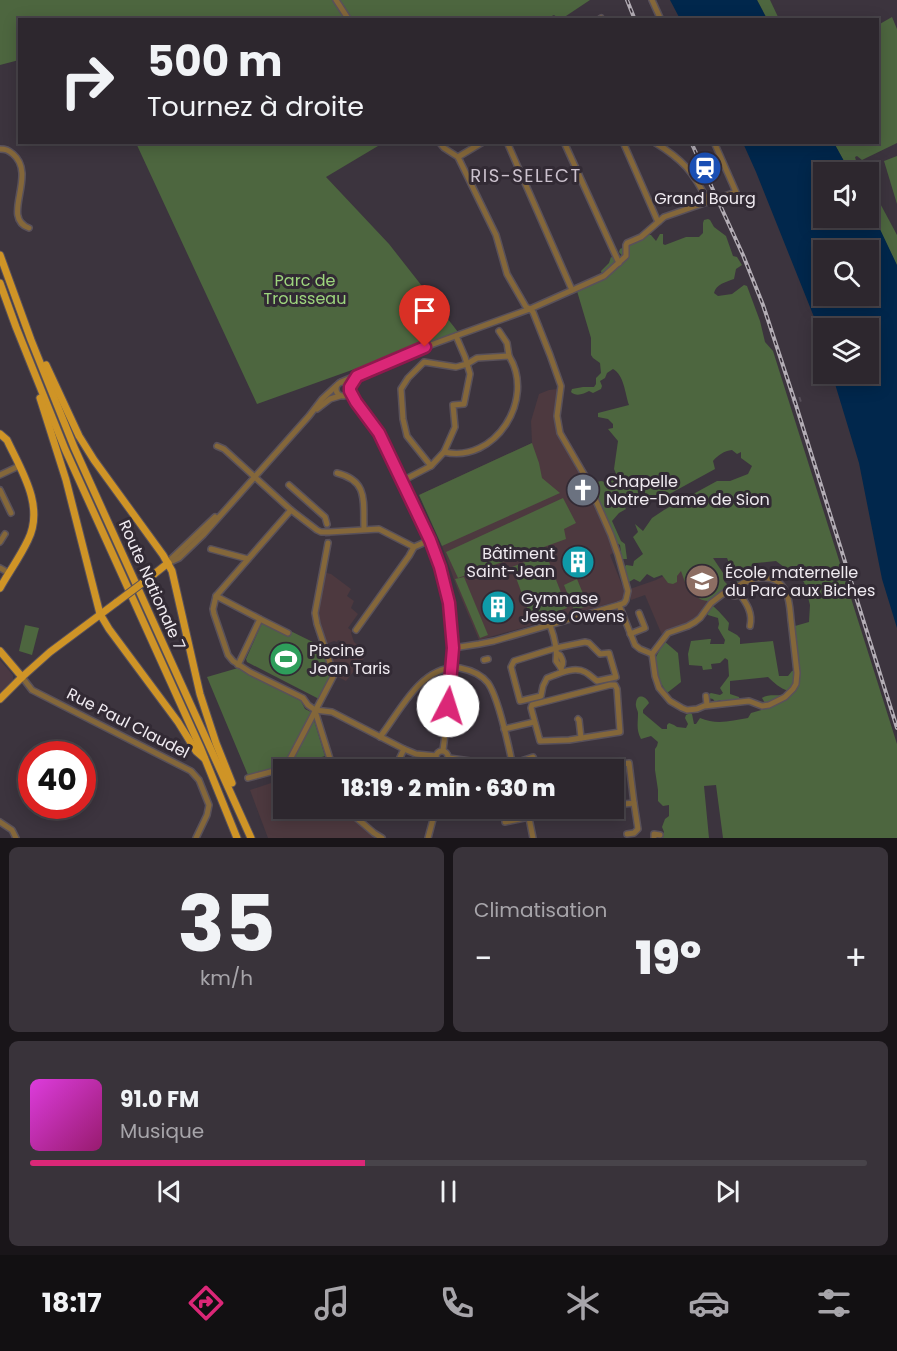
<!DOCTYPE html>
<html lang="fr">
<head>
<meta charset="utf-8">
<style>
  body { margin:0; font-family:Poppins,sans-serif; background:#39333a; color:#f1f3f6; height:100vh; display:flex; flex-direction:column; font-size:22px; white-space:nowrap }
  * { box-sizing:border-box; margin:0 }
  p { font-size:20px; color:#a7a5aa }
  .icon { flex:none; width:33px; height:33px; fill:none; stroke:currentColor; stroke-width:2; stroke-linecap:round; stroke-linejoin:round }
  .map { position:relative; height:838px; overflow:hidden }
  .panel { display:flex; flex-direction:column; gap:9px; padding:9px; background:#191519; flex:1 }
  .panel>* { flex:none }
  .banner { position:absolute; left:18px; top:18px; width:861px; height:126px; border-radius:0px; box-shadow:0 3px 15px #0003,0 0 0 2px #48444a; background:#2d272e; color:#f1f3f6; overflow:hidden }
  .fabs { position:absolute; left:813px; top:162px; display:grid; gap:12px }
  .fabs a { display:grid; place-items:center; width:66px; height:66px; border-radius:0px; background:#2d272e; box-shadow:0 3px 15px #0003,0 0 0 2px #48444a; font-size:30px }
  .speed { position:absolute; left:18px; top:741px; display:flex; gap:12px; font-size:30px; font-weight:700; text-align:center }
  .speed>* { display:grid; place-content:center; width:78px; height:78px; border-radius:50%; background:#2d272e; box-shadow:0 3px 15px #0003,0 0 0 2px #48444a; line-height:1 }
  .speed .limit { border:9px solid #d22; background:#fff; color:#111 }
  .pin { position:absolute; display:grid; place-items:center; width:51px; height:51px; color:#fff; margin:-62px -26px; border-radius:50% 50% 50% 0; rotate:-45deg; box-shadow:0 0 6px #0007 }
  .pin .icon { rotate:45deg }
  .me { position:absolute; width:66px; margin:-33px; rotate:5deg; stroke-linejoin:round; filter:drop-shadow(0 0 4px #0008) }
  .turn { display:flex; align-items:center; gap:21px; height:126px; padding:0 30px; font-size:27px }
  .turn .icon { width:78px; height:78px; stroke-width:2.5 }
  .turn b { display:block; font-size:42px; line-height:51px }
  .big { font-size:45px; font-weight:800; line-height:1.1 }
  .panel .tile { flex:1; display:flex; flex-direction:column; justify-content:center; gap:9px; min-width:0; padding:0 21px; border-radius:9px; background:#39333a }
  .panel .dial { align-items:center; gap:0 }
  .dial b { font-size:78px; line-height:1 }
  .song { display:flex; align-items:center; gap:18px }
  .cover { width:72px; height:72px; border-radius:9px; background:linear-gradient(135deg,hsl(300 70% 55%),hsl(320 70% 35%)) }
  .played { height:6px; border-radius:3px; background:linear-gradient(90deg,#db2777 40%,#48444a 40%) }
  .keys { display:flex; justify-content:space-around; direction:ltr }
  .heat { display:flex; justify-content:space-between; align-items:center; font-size:33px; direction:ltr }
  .panel .tiles { flex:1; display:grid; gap:9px; grid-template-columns:1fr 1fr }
  .tile:last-child { grid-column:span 2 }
  .trip { position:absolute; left:273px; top:759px; width:351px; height:60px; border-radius:0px; background:#2d272e; box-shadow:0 3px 15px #0003,0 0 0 2px #48444a; font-weight:800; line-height:60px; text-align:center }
  .tab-bar { display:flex; height:96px; justify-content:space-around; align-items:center; background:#121012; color:#a7a5aa }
  .tab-bar .icon { width:42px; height:42px }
  .tab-bar .active { color:#db2777 }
  .tab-bar b { font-size:27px; color:#f1f3f6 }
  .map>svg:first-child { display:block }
</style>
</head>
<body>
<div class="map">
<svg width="897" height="838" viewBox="0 0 897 838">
  <rect width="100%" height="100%" fill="#3c343e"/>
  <g fill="#4d393f">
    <path d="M558,389V435L575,462L608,536L613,548V553L610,555L626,595L623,599L619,601L479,640L457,588L442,546L419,495L532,443L531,421L539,394L549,390Z"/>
    <path d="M724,544L716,558L711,559L719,569H721L725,583L709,599L695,619L685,624L669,629L662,635L645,595L631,600L630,589L656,580Z"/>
    <path d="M323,572L331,574L351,589L347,596L354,601L351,608L358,614L348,628L352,631L351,633L354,642L360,647L365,657L346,681L334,675L325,650L337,644H341V641L338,640L337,642L334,641L324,645L315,613Z"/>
    <path d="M283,779L284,808L344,809L378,838H268L250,790Z"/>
  </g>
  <path fill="#4b3943" d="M0,660L13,675V680L0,695Z"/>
  <g fill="#4d663f">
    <path d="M0,0H590L560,20L554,15L543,20H20L19,60L0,65Z"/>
    <path d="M757,0H770L779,19H767Z"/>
    <path d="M892,17L897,29V143L862,160L857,156L855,157L857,164L863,172H850L834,143L878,142V25Z"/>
    <path d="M136,143H383L326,177L389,244L458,332L257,404Z"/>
    <path d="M897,156V204L884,161Z"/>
    <path d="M868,181L897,235V266L869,207Z"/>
    <path d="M708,219L710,220L714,227L726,236L733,256L737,257L742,265L736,269L734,279C726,282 716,284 714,293L718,296L732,294L744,285L747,286L760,321L765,342L773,351L897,744V838H723L716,785L704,786L709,838H661L664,832L662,827L665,819L669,816V805L663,806L658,801V790L655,770V749L657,746L658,742L651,736L641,739C636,730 638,723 638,713C638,710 635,707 636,703C637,693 646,696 649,703L643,710V713L662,729H667V725L669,723L674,725L677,727L686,728L688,724L685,718L686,715L690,713L692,714L694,724H696L700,718C716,725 731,721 748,718L751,713L768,708L762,698C769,693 779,697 787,694L788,691C780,688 774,683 768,677L730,681V694L739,697L740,700L724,703L720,700L715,702L713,699L708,698L709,694L711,693L720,695L723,693L720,688L729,676L728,660L725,658L720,663L711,664L712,669L703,670L702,666L689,665L688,654L691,641L709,639H711L710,644H724L725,640L718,628L719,624L718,618L708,615L707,613L713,606C718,610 725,618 729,623L728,630L737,635L740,638V644L773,641L779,676H788L792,671L796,670L792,633L795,626L809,622L810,605L804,582L776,561L756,563L758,574L737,582L727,558H713L723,573L724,581L727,584C722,598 708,607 696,596L700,593L697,589L690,590L687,588L681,571L677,576V582L673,584L668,583L662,575L654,578L647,574L640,582L634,579L629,582L624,576V568L626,565L633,566L634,561L643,554L633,537L638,532L635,524L643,531L652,518L664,510L717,481H730L748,474L752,466L741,458V452L737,454L732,450C724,451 718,455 713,461L715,469L664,497L621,501L626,509L619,513L612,521L621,541L625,544L627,559H622L620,545L614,541L594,494L597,482L601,481L605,482L617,476L614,469L618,441L608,429L613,428V424L608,419L598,417V413L629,405C625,393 624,375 613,369L607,373L605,378L600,381L602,386L601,389L593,393L589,391C584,394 576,397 571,392L572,389L583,387H594L596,384V378L601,373L600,363L593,358L591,355V338L577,291L603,279L601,271L609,263L611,257L622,261L624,258L619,252L620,249L649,235H651L656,241L660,234H663V244L665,245L686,237H699L703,233V223L704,220Z"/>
    <path d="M532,443L539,463L542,478L560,493L442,546L419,495Z"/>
    <path d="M563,498L576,523L564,529L566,539L458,578L446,552Z"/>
    <path d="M546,554L567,608L532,621L512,567Z"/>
    <path d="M464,577L488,635L480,638L455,579Z"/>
    <path d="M577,579L588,606L574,610L564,585Z"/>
    <path d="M264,618L323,647L331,674L319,699L247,662L246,659Z"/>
    <path d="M25,625L39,628L32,655L19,651Z"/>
    <path d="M664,641L678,653L681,682L667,693L657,677L655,659Z"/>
    <path d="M238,668L301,701L305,709L311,712L288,760C279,772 262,772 248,775L207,677Z"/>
    <path d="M313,717L325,756L290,767L289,765Z"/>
  </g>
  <g fill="#01274c" fill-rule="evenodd">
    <path d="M670,0H757L767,19H680Z"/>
    <path d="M743,143H834L850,172H824V218H868L869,206L897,265V628L882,579L859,463L832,374H868V328H824L823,347L814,317L756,172ZM824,250H868V296H824Z"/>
  </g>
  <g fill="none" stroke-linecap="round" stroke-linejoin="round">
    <g stroke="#574f59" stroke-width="5" stroke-dasharray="5 2.5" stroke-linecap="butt">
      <path d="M792,402L801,399"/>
      <path d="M327,524L328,543"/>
    </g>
    <g stroke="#59515a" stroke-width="8">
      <g id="minor">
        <path d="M336,0L349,20"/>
        <path d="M652,0L661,20"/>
        <path d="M601,18L602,20"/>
        <path d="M439,142L444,148L458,157L496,235L507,274L526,307L530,309L533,312L550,355L561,386L557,416L560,433L585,476L611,535L618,555L628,591L626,600L624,603L619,605L494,641L479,644L453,648"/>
        <path d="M507,142L572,290"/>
        <path d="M564,142L619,263"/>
        <path d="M623,142L658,222"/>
        <path d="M654,142C682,159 694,172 708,202"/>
        <path d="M0,149C6,149 8,150 13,154C38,175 0,218 29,228"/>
        <path d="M458,157L483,142"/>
        <path d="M499,331L507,343L509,356"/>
        <path d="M341,382L425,347L530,309L604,276L626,256V245L627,243L641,237L664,217L736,192L714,142"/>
        <circle cx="343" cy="389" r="7"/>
        <path d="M350,391L356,402L379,433L391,458L430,540L443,577L451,617L453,648L449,704L443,750"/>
        <path d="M317,409L330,399L340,396"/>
        <path d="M217,446L224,449L291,510L317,530L321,532H329L379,529L414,547L430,540"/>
        <path d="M431,466L407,436L403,419L401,389L408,378L424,362L456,367L467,364L477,358L509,356C536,399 495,464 444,452"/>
        <path d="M337,473C369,481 363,502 364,529"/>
        <path d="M0,475L19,466"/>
        <path d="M402,481L431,466L444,452L455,427L453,405L464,404L470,374L465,357L456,336"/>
        <path d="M289,485L325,517L327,524"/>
        <path d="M0,490L11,513"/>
        <path d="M291,510L216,596L213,609L214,614L228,655L233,661L250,672L303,698L308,705L315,710L332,712L404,749L416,754L436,756"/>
        <path d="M0,542L5,534"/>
        <path d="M211,549L248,559"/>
        <path d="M170,560L215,517"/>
        <path d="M168,563L179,558L203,535L309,416L322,399L336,386"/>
        <path d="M0,568L9,573"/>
        <circle cx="735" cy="591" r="5"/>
        <path d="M729,591L724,593L711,603L700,618L695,622L688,626L668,633L652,654L655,676L659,688L670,701L682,708L687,710L697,709L704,706L749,701L762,706L769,705L785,697L793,689L796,684L797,673C795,655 793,638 791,620C790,611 790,601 786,592C777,572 752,576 737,587"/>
        <path d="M739,593C747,604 753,613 750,626"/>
        <path d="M216,596L260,619L238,665"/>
        <path d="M619,605L635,645L640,649L652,654"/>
        <path d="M260,619L288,633"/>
        <path d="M550,625C554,636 558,649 556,661L561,668L562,672"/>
        <path d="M356,630L409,556L414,547"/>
        <path d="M630,634L645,628L639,613"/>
        <path d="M585,642L589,643L600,654L609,653L616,677L597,681C593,678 589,674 585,672C574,666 558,674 547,678L543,686L541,696L520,701L511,667L514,661L556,648Z"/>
        <path d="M558,654L560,655C563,660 564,663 561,668"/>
        <path d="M484,660L488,659"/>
        <path d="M22,677L32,690L191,771L199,780L209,805L207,815L196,838"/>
        <path d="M610,685H615L617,689L620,732L569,740L540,741L531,708L532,705Z"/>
        <path d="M706,696L707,705"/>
        <path d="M316,714L330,759"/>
        <path d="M578,719L579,720L581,738"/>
        <path d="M504,729L534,722"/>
        <path d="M380,737C393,720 404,700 419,685C430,674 443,666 460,668C470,670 481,674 488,683C498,697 508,743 512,762L510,770"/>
        <circle cx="442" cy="757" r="6"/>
        <path d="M449,758L484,763L497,770"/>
        <path d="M512,762H518L533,757L539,770"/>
        <path d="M330,765L332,770"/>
        <path d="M391,770L395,768L404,749"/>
        <path d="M577,770L629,763L634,803L614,805"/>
        <path d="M248,778L282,769L287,765L334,675L317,624L315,613L328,543"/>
        <path d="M345,808L374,833L382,838"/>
        <path d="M527,808L533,838"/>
        <path d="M0,822L12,830L16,838"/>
        <path d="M505,822L529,817"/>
        <path d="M627,834L634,833L638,829L634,803"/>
        <path d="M428,838L436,808"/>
        <path d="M654,838V834L660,835"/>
      </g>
    </g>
    <g stroke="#59515a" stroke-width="9">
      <g id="major">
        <path d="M0,255L31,340L74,447L251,838"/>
        <path d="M0,283L16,327L65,449L201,749L237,838"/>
        <path d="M46,365L79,436L94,460L163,555L172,571L200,694L216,743L232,783"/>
        <path d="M40,398L66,480L100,614L109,629L178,722L196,751L204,758"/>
        <path d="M0,434L7,440C21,470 45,506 28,540C20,557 9,572 0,588"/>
        <path d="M153,575L168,563"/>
        <path d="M0,651L22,677"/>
        <path d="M0,699L22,677L50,652L117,602"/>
      </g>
    </g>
    <use href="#minor" stroke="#84673a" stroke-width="5"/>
    <use href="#major" stroke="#cf9426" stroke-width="7"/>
    <g stroke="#b3adb5" stroke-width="4">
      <g id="rail">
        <path d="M627,0L635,20"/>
        <path d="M691,142L743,255L763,305L795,402L897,728"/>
      </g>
    </g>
    <use href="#rail" stroke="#322a34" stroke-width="1.5" stroke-dasharray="4.5" stroke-linecap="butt"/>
    <g stroke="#59515a" stroke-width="9" stroke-linecap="butt">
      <path id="major-bridge" d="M117,602L153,575"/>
    </g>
    <use href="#major-bridge" stroke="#cf9426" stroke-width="7"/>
  </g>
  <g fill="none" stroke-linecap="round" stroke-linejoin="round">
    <g stroke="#8e194d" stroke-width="15">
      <path id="route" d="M425,347L357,376L350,387V391L356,402L379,433L430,540L440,567L449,603L453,648L448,706"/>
    </g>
    <use href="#route" stroke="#db2777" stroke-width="10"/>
  </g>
  <defs>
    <g id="station-disc" transform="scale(1.725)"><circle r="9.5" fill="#1a4fb4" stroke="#322a34"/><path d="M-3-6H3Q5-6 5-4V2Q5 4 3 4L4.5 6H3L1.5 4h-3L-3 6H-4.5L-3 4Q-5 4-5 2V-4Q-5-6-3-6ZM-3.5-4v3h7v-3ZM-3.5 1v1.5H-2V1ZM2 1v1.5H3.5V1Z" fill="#fff"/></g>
    <g id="church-disc" transform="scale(1.725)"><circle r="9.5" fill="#6b7280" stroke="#322a34"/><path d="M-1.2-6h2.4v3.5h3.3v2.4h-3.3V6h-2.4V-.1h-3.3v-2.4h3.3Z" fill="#fff"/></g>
    <g id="building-disc" transform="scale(1.725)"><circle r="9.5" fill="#0f9aa8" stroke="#322a34"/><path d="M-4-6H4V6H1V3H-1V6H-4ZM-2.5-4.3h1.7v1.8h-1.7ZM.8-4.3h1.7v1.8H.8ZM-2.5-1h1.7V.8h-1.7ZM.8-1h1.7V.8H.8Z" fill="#fff"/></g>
    <g id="school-disc" transform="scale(1.725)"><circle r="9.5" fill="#8d6e63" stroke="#322a34"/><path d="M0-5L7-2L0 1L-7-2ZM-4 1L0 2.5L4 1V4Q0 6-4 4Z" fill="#fff"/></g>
    <g id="stadium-disc" transform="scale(1.725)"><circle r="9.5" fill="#2e9e5b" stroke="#322a34"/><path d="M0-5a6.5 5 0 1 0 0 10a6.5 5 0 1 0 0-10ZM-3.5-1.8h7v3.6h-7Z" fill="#fff"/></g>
  </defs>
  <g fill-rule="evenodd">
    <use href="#station-disc" x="705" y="168"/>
    <use href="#church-disc" x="583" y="490"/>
    <use href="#building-disc" x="578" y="562"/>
    <use href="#school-disc" x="702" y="581"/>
    <use href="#building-disc" x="498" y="607"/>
    <use href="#stadium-disc" x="286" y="659"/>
  </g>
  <g text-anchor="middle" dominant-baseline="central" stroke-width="6" stroke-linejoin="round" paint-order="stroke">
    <g font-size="16" fill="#efeaf0" stroke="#322a34" text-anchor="start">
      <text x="705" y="198" text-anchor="middle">Grand Bourg</text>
      <text x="606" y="481">Chapelle<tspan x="606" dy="18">Notre-Dame de Sion</tspan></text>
      <text x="555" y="553" text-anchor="end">Bâtiment<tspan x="555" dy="18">Saint-Jean</tspan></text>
      <text x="725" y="572">École maternelle<tspan x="725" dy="18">du Parc aux Biches</tspan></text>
      <text x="521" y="598">Gymnase<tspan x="521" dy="18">Jesse Owens</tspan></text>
      <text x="309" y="650">Piscine<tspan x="309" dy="18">Jean Taris</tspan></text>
    </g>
    <g font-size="16" fill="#9dd57d" stroke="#322a34">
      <text x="305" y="280">Parc de<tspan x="305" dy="18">Trousseau</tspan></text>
    </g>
    <g font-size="16" fill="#efeaf0" stroke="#322a34">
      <text transform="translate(152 585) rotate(66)">Route Nationale 7</text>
      <text transform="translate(128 723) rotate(27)">Rue Paul Claudel</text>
    </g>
    <g font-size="18" letter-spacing="1.5" fill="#ccc2ce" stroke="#322a34">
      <text x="526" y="175">RIS-SELECT</text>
    </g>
  </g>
</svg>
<div class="fabs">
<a><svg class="icon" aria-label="sound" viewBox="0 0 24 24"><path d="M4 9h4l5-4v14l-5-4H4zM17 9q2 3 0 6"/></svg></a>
<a><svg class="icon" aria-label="search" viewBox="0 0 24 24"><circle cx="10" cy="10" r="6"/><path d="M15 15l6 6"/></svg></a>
<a><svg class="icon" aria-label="layers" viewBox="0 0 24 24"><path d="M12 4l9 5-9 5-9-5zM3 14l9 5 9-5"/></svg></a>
</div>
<div class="speed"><div class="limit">40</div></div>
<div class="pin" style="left:425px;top:347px;background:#d93025"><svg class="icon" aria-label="arrive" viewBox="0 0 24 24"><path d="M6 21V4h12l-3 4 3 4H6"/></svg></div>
<svg class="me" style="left:448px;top:706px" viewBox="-20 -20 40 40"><circle r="19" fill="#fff"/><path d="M0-13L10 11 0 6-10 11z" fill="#db2777"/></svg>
<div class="trip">18:19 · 2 min · 630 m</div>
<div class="banner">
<div class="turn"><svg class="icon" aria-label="right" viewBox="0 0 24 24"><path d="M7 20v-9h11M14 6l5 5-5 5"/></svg><div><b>500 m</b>Tournez à droite</div></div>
</div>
</div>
<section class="panel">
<div class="tiles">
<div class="tile dial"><b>35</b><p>km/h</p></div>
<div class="tile"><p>Climatisation</p>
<div class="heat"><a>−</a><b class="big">19°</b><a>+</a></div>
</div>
<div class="tile">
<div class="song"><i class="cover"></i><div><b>91.0 FM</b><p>Musique</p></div></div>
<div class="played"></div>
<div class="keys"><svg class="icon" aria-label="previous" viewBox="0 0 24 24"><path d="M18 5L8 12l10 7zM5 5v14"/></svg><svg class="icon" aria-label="pause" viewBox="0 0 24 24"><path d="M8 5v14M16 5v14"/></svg><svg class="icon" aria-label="next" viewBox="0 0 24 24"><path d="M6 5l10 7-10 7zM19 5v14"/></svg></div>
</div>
</div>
</section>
<nav class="tab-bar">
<b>18:17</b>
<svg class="icon active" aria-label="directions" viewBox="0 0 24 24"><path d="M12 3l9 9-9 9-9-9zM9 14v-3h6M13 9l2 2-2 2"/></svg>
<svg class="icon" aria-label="music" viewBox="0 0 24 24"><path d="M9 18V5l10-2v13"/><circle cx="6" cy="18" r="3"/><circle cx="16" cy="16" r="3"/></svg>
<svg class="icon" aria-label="phone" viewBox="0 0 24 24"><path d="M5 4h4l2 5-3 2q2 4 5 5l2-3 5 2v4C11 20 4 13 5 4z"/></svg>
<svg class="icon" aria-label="climate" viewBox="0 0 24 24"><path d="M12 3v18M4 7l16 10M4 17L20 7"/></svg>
<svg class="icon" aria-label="car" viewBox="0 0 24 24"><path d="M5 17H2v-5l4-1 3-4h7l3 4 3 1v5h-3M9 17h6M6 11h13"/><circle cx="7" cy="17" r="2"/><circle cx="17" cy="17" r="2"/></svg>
<svg class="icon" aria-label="filters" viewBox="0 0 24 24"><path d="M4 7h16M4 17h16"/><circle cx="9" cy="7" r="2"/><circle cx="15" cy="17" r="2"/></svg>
</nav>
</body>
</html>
